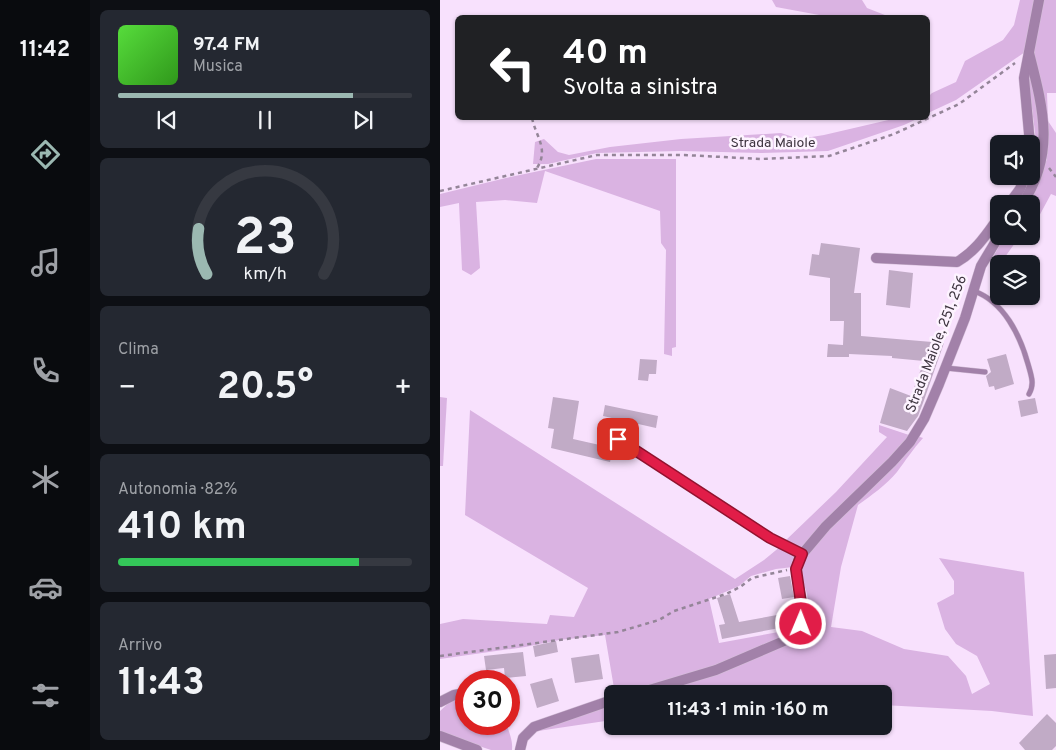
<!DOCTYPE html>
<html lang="it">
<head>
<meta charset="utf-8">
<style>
  body { margin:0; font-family:Overpass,sans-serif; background:#242831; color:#f1f3f6; height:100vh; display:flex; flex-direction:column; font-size:19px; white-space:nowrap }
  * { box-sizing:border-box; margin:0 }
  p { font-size:16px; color:#9ea1a6 }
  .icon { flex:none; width:28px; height:28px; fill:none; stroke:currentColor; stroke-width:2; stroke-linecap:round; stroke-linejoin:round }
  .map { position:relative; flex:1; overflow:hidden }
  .details { display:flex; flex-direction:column; gap:10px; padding:10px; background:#0d0f14; width:350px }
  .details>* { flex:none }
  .guide { position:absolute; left:15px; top:15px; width:475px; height:105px; border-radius:8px; box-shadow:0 1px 4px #0004; background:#202124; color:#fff; overflow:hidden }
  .controls { position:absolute; left:550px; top:135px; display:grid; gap:10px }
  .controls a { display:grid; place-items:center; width:50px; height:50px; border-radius:8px; background:#171b24; box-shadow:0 1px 4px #0004; font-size:25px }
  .speed { position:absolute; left:15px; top:670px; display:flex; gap:10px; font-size:25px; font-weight:700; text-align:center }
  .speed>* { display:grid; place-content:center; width:65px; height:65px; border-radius:50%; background:#171b24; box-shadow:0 1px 4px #0004; line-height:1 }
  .speed .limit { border:8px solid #d22; background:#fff; color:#111 }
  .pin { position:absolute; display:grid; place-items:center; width:42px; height:42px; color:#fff; margin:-21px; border-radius:10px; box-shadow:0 2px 8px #0006 }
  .me { position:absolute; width:55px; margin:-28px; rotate:1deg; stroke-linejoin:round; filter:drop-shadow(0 0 4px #0008) }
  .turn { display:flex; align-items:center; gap:18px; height:105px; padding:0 25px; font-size:22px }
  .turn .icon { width:65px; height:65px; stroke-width:2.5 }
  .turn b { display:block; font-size:35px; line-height:42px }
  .big { font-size:38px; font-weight:700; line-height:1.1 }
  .details .card { flex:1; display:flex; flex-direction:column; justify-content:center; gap:8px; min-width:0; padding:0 18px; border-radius:8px; background:#242831 }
  .details .dial { align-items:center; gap:0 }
  .dial svg { height:130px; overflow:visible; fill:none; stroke:#363941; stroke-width:7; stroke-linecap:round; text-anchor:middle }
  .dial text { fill:#f1f3f6; stroke:none }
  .song { display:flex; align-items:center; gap:15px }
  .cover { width:60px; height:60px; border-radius:8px; background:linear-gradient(135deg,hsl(110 70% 55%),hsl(110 70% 35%)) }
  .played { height:5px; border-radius:2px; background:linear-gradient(90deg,#9bb8b1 80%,#363941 80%) }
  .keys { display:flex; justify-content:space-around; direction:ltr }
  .heat { display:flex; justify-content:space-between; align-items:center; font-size:28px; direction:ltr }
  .charge { height:8px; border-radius:4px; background:linear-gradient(90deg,#34c759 82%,#363941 0) }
  .trip { position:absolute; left:164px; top:685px; width:288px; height:50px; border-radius:8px; background:#171b24; box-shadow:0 1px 4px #0004; font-weight:700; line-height:50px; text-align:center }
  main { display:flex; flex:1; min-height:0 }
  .dock { display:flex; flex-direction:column; width:90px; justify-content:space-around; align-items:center; background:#090b0e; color:#9ea1a6 }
  .dock .icon { width:35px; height:35px }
  .dock .current { color:#9bb8b1 }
  .dock b { font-size:22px; color:#f1f3f6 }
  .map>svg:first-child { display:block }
</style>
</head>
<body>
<main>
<nav class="dock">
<b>11:42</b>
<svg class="icon current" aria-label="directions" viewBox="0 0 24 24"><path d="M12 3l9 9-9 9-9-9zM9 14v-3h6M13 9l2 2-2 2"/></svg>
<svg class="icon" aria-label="music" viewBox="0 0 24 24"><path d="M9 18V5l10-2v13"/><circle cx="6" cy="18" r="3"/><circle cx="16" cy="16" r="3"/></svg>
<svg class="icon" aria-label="phone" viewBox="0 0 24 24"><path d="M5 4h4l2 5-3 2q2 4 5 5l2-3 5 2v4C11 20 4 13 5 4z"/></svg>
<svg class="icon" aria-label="climate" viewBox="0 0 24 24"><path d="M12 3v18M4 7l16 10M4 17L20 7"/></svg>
<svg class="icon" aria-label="car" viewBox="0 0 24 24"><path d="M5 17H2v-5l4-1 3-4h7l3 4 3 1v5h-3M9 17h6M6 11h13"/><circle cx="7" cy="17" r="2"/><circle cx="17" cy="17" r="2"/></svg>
<svg class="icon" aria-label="filters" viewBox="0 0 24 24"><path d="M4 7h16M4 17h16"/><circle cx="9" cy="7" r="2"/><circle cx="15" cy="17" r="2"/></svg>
</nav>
<section class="details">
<div class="card">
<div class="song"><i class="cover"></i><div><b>97.4 FM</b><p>Musica</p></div></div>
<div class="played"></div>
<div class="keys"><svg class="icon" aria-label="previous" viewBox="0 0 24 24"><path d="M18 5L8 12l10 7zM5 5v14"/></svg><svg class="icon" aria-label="pause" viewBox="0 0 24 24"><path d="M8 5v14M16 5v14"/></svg><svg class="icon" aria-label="next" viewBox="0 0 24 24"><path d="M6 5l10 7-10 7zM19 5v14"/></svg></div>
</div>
<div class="card dial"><svg viewBox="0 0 100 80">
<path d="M14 69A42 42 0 1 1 86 69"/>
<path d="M14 69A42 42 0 0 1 9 41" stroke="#9bb8b1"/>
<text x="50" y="56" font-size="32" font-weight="700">23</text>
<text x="50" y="72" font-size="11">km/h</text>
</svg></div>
<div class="card"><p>Clima</p>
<div class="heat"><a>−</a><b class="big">20.5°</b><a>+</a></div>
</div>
<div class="card"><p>Autonomia · 82%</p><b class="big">410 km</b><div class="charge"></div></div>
<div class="card"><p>Arrivo</p><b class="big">11:43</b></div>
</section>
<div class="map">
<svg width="616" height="750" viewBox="0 0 616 750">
  <rect width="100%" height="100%" fill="#f8e1fd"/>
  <g fill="#dab3e2">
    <path d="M332,0H422L427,8L450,17H390L336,7Z"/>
    <path d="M580,0H595L585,52L516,100L488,113V97L492,93L516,82L525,61L563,40L574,25Z"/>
    <path d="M602,0H616V93H607L608,121L616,133V196L611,194L597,220L591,224V204H588L593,196L607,159L597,148L588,77Z"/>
    <path d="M457,118H479L464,125L388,151L321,153L240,151L157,153L108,164H93L95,142L104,139L118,152L129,155L170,147L241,139L341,133L359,139L384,135Z"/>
    <path d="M156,159H236V347L232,348V356L224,354L226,250L221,243L220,211L105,171L97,203L65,200L36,202L40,268L31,275L22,270L19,203L0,207V194L66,178Z"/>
    <path d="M565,236H580L560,264H559L558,267L550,262Z"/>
    <path d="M0,397L7,398L3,466H0Z"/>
    <path d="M30,410L295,579L324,560L341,546L359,554L353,567L336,569L311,576L299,586L269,599L279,643L355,629L349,636L248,677L190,694H175L165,635L119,640L85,647L0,659V624L23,619L107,624L110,615L134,617L148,588L25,515Z"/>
    <path d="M439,425L469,435L468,439L361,551L344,542L396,492L447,437L439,432Z"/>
    <path d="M477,436L483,438C473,449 466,460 457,472C446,485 432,495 418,505L401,567L391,627L422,631L464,649L508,656L526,676L532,694L550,684L537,656L516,644L505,629L497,603L514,594V581L499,558L584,572L593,716L552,711L443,705L442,694H206L278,672L365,625L369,609L367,594L359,569L364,555Z"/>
    <path d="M26,698V724H67C69,734 73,739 72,750H51L0,733V711L12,700Z"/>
    <path d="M172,703V720L98,731L101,728Z"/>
  </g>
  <g fill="#c1abc6">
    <path d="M381,243L420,248L414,293H421V336L504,343L483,403L478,416L467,431L440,423L450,388L471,396L484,361L452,358V356L409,354V357H387L388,344L403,345L404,321H390V278L369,275L372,254L379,255Z"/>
    <path d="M449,270L473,273L470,308L446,305Z"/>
    <path d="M566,354L574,384L555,390L554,386L549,387L546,376L551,372L547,359Z"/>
    <path d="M200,359L217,360L216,374H209L208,381L198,380Z"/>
    <path d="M113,397L139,401L133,439L173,448L170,462L111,448L114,429L108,428Z"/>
    <path d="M595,398L598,413L581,417L578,401Z"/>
    <path d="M165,405L218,416L216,428L163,416Z"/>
    <path d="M350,576L354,597L342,599L338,578Z"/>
    <path d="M290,594L299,622L348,613L350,626L282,639L279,625L285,624L277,598Z"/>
    <path d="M116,641L118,652L95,657L93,646Z"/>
    <path d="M83,652L86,676L65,678L64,668L46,670L44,656Z"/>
    <path d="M159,654L163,679L135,683L131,658Z"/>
    <path d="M616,654V688L606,689L604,655Z"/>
    <path d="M112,678L119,701L97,708L90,684Z"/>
    <path d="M607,714L616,723V746L612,750H585L579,743Z"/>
  </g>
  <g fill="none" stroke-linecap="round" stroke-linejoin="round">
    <g stroke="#d3bed7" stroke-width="6">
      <g id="lane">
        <path d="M534,291C564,302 580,335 588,364C591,375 595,384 589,394"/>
        <path d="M506,368L545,372"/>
        <path d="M177,439L330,538L362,554"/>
      </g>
    </g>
    <g stroke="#d3bed7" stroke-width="11">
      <g id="street">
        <path d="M590,144L584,78L599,0"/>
        <path d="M569,204L580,189L585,176"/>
        <path d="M582,204C616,154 603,108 589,53"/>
        <path d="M436,258L517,262C536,251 546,235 559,217"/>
        <path d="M196,694L276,670L351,638L361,624L363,610L356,569L359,558L386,526L452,462L470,442L484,419L499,384L525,318L541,266L559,236"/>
        <path d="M0,702L14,695L26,693"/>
        <path d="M0,736L37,750"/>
        <path d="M80,750L83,738L94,727L172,700"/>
      </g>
    </g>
    <g stroke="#948598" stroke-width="2.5" stroke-dasharray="4 4" stroke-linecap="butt">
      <path d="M92,118C96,137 109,149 97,168"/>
      <path d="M609,168L616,177"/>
      <path d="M0,191L157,155H244L321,159L389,156L454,134L519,104L575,63"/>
      <path d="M0,656L178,632L219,620L234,611L286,594L300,587L312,578L347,570"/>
    </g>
    <use href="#lane" stroke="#a281a9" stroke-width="5"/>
    <use href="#street" stroke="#a281a9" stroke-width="10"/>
  </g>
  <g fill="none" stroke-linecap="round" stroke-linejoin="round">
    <g stroke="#92132f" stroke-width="12">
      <path id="route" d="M178,439L330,538L362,554L356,569L362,610L361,624"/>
    </g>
    <use href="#route" stroke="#e11d48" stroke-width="9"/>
  </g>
  <g text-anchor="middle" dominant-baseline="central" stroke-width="5" stroke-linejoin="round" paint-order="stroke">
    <g font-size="14" fill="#3d343f" stroke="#fdf3ff">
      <text x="333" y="143">Strada Maiole</text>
      <text transform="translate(497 344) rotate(-69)">Strada Maiole, 251, 256</text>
    </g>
  </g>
</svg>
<div class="controls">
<a><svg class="icon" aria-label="sound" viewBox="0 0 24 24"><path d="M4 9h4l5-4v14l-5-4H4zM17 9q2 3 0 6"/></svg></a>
<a><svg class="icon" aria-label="search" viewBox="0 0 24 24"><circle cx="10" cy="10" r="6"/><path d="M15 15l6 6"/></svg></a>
<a><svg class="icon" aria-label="layers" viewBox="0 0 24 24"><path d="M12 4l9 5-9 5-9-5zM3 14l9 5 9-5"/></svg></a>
</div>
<div class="speed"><div class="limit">30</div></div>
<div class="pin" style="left:178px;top:439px;background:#d93025"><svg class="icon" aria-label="arrive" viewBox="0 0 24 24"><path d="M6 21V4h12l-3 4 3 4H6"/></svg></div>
<svg class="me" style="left:361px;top:624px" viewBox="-20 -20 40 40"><circle r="17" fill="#e11d48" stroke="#fff" stroke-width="3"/><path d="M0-11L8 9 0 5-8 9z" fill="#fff"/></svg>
<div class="trip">11:43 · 1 min · 160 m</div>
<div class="guide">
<div class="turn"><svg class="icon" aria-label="left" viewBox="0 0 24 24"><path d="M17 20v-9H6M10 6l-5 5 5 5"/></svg><div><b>40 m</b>Svolta a sinistra</div></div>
</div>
</div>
</main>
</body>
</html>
